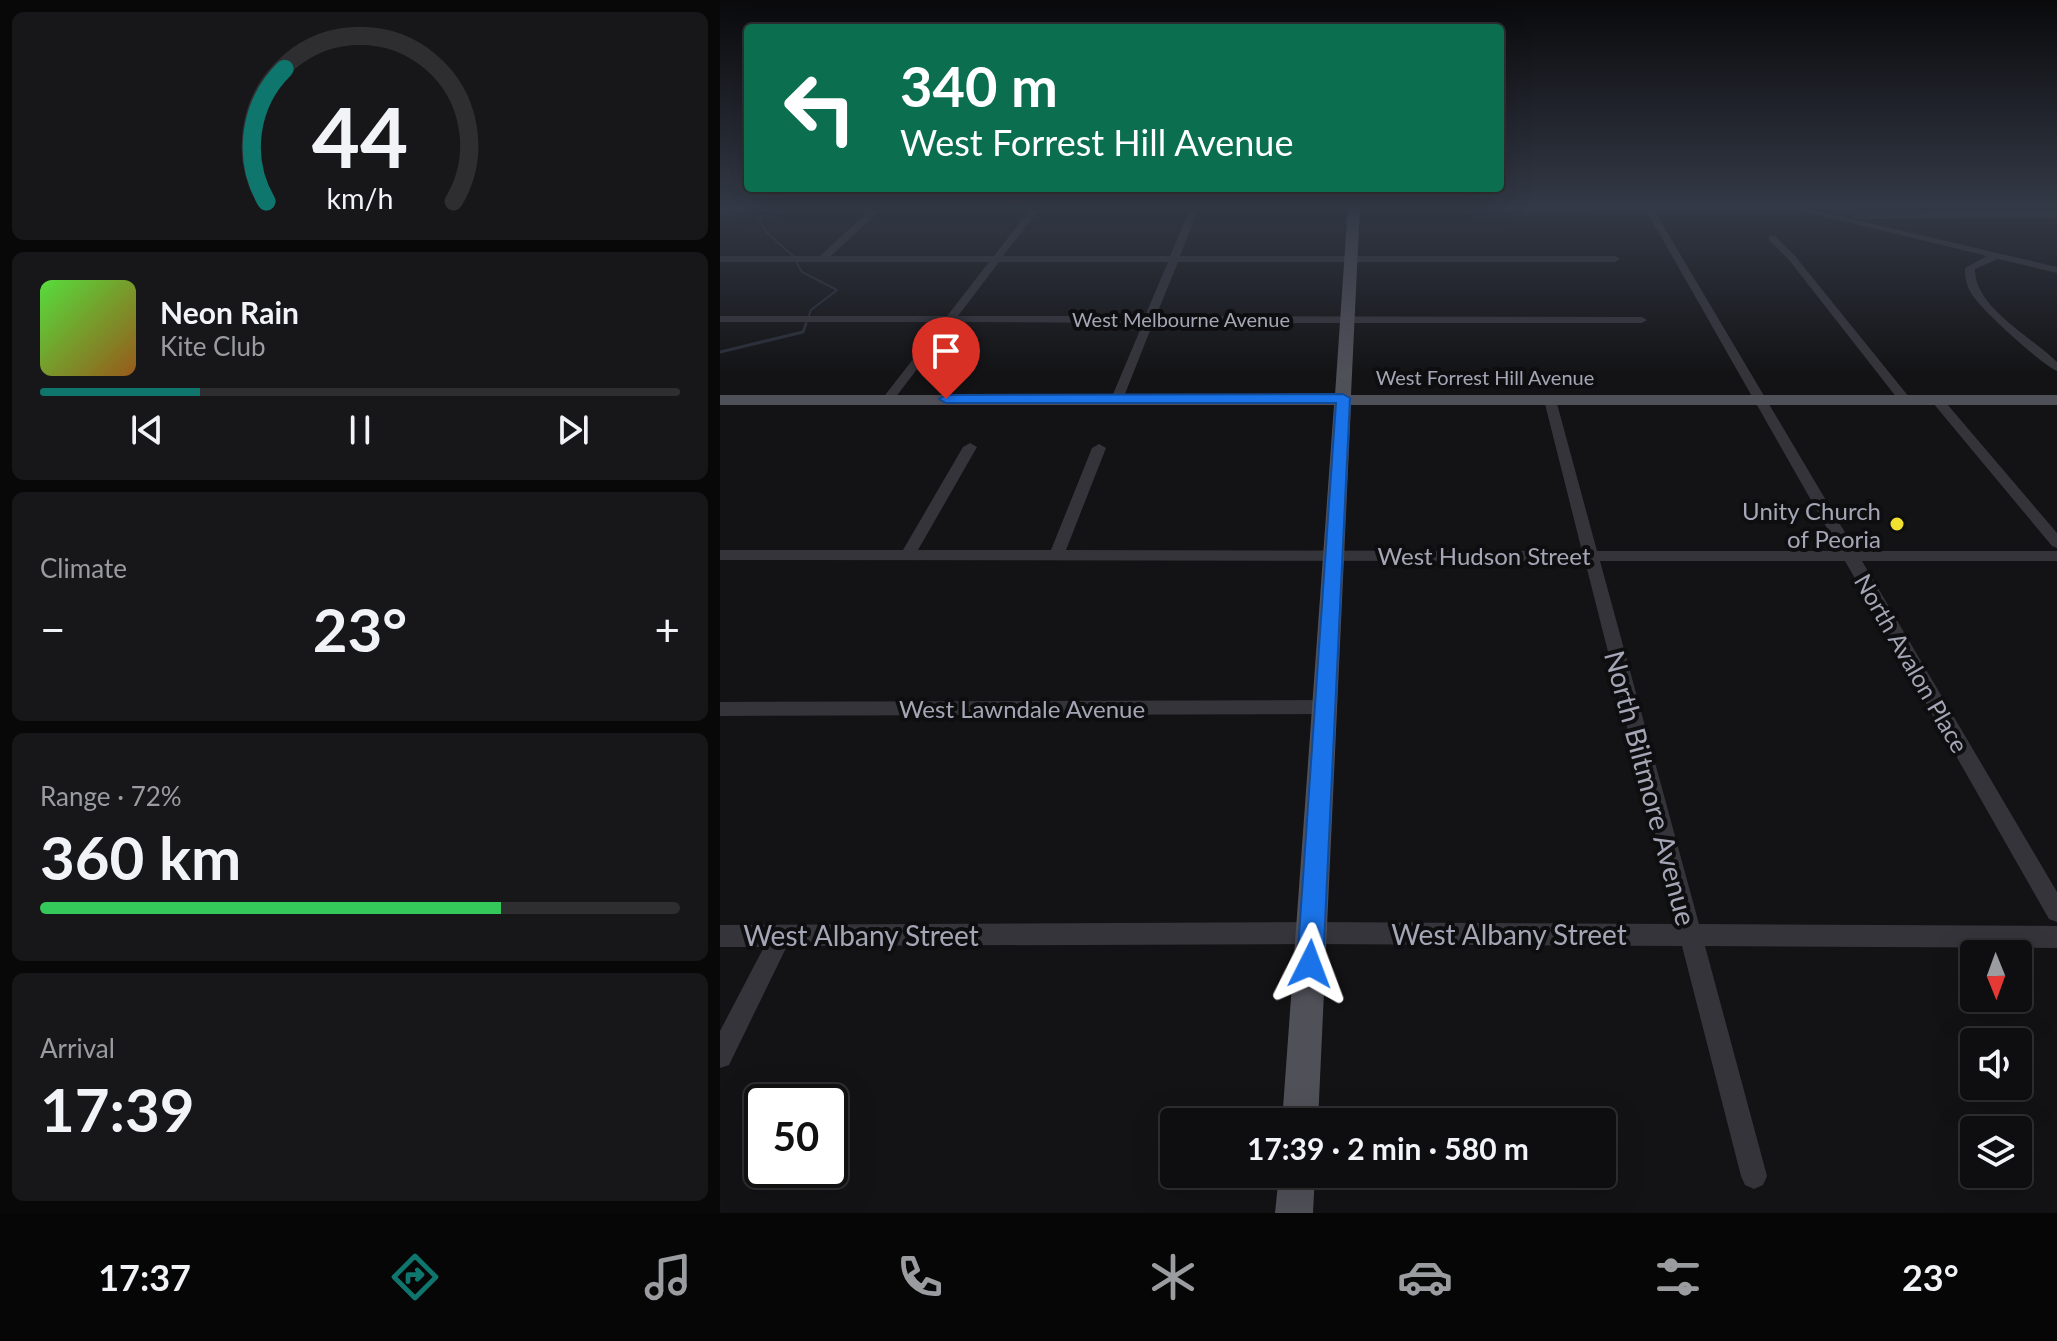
<!DOCTYPE html>
<html lang="en">
<head>
<meta charset="utf-8">
<style>
  body { margin:0; font-family:Lato,sans-serif; background:#171719; color:#f1f3f6; height:100vh; display:flex; flex-direction:column; font-size:30px; white-space:nowrap }
  * { box-sizing:border-box; margin:0 }
  p { font-size:26px; color:#9b9c9f }
  .icon { flex:none; width:44px; height:44px; fill:none; stroke:currentColor; stroke-width:2; stroke-linecap:round; stroke-linejoin:round }
  .map { position:relative; flex:1; overflow:hidden }
  .sheet { display:flex; flex-direction:column; gap:12px; padding:12px; background:#080809; width:720px }
  .sheet>* { flex:none }
  .hud { position:absolute; left:24px; top:24px; width:760px; height:168px; border-radius:8px; box-shadow:0 8px 32px #0002,0 0 0 2px #2e2e30; background:#0b6e4f; color:#fff; overflow:hidden }
  .needle { width:52px; rotate:179deg }
  .buttons { position:absolute; left:1240px; top:940px; display:grid; gap:16px }
  .buttons a { display:grid; place-items:center; width:72px; height:72px; border-radius:8px; background:#0e0e10; box-shadow:0 8px 32px #0002,0 0 0 2px #2e2e30; font-size:40px }
  .speed { position:absolute; left:24px; top:1084px; display:flex; gap:16px; font-size:40px; font-weight:700; text-align:center }
  .speed>* { display:grid; place-content:center; width:104px; height:104px; border-radius:50%; background:#0e0e10; box-shadow:0 8px 32px #0002,0 0 0 2px #2e2e30; line-height:1 }
  .speed .limit { border:4px solid #111; border-radius:12px; background:#fff; color:#111 }
  .pin { position:absolute; display:grid; place-items:center; width:68px; height:68px; color:#fff; margin:-82px -34px; border-radius:50% 50% 50% 0; rotate:-45deg; box-shadow:0 0 8px #0007 }
  .pin .icon { rotate:45deg }
  .me { position:absolute; width:88px; margin:-44px; rotate:3deg; stroke-linejoin:round; filter:drop-shadow(0 0 6px #0008) }
  .turn { display:flex; align-items:center; gap:28px; height:168px; padding:0 24px; font-size:36px }
  .turn .icon { width:104px; height:104px; stroke-width:2.5 }
  .turn b { display:block; font-size:56px; line-height:68px }
  .big { font-size:60px; font-weight:700; line-height:1.1 }
  .sheet .widget { flex:1; display:flex; flex-direction:column; justify-content:center; gap:12px; min-width:0; padding:0 28px; border-radius:12px; background:#171719 }
  .sheet .dial { align-items:center; gap:0 }
  .dial svg { height:208px; overflow:visible; fill:none; stroke:#2e2e30; stroke-width:7; stroke-linecap:round; text-anchor:middle }
  .dial text { fill:#f1f3f6; stroke:none }
  .song { display:flex; align-items:center; gap:24px }
  .cover { width:96px; height:96px; border-radius:12px; background:linear-gradient(135deg,hsl(110 70% 55%),hsl(30 70% 35%)) }
  .played { height:8px; border-radius:4px; background:linear-gradient(90deg,#0f766e 25%,#2e2e30 25%) }
  .keys { display:flex; justify-content:space-around; direction:ltr }
  .heat { display:flex; justify-content:space-between; align-items:center; font-size:44px; direction:ltr }
  .charge { height:12px; border-radius:6px; background:linear-gradient(90deg,#34c759 72%,#2e2e30 0) }
  .trip { position:absolute; left:440px; top:1108px; width:456px; height:80px; border-radius:8px; background:#0e0e10; box-shadow:0 8px 32px #0002,0 0 0 2px #2e2e30; font-weight:700; line-height:80px; text-align:center }
  .tab-bar { display:flex; height:128px; justify-content:space-around; align-items:center; background:#060606; color:#9b9c9f }
  .tab-bar .icon { width:56px; height:56px }
  .tab-bar .current { color:#0f766e }
  .tab-bar b { font-size:36px; color:#f1f3f6 }
  main { display:flex; flex:1; min-height:0 }
  .map>svg:first-child { display:block }
</style>
</head>
<body>
<main>
<section class="sheet">
<div class="widget dial"><svg viewBox="0 0 100 80">
<path d="M14 69A42 42 0 1 1 86 69"/>
<path d="M14 69A42 42 0 0 1 21 18" stroke="#0f766e"/>
<text x="50" y="56" font-size="32" font-weight="700">44</text>
<text x="50" y="72" font-size="11">km/h</text>
</svg></div>
<div class="widget">
<div class="song"><i class="cover"></i><div><b>Neon Rain</b><p>Kite Club</p></div></div>
<div class="played"></div>
<div class="keys"><svg class="icon" aria-label="previous" viewBox="0 0 24 24"><path d="M18 5L8 12l10 7zM5 5v14"/></svg><svg class="icon" aria-label="pause" viewBox="0 0 24 24"><path d="M8 5v14M16 5v14"/></svg><svg class="icon" aria-label="next" viewBox="0 0 24 24"><path d="M6 5l10 7-10 7zM19 5v14"/></svg></div>
</div>
<div class="widget"><p>Climate</p>
<div class="heat"><a>−</a><b class="big">23°</b><a>+</a></div>
</div>
<div class="widget"><p>Range · 72%</p><b class="big">360 km</b><div class="charge"></div></div>
<div class="widget"><p>Arrival</p><b class="big">17:39</b></div>
</section>
<div class="map">
<svg width="1337" height="1213" viewBox="0 0 1337 1213">
  <rect width="100%" height="100%" fill="#131315"/>
  <g fill="none" stroke-linecap="round" stroke-linejoin="round">
    <g stroke="#292e38" stroke-width="2">
      <path d="M43,214L39,220L46,232L73,256"/>
      <path d="M76,262L82,272L117,290L91,310L85,326"/>
    </g>
    <path stroke="#292e38" stroke-width="3" d="M0,352L83,332L86,324"/>
    <g fill="#35343a" fill-rule="evenodd">
      <path d="M314,205L873,207L876,208V212H477L460,256H895L900,259L895,262H458L436,316L922,317L927,320L922,323H433L403,399L397,403L391,399L423,323L233,322L172,402L168,403L162,399L222,322H0V316H227L269,262H0V256H100L148,212H0V206ZM158,212H308L274,256H111ZM317,212H469L450,256H283ZM279,262H448L425,316H238Z"/>
      <path d="M923,205H931L1136,551H1337V561H1142L1337,892V922L1329,919L1125,561H880L979,924L1337,926V948L985,946L1047,1176L1043,1185L1034,1189L1025,1185L1021,1176L962,946L592,944L67,946L9,1065L0,1068V1031L44,947H0V925L592,922L957,924L865,561L0,560V550H183L243,447L250,443L257,447L198,550H331L372,448L379,444L386,448L346,550L862,551L824,400L830,396L836,400L877,551H1120Z"/>
      <path d="M1057,205H1072L1337,267V273L1278,259L1255,269C1254,307 1312,337 1337,362V371C1321,364 1260,309 1251,293C1246,284 1245,278 1245,268L1267,256Z"/>
      <path d="M1337,212V218L1136,219L1132,216L1136,213Z"/>
      <path d="M1049,236H1055L1075,256L1189,397V403H1181L1069,260L1049,240Z"/>
      <path d="M1217,396L1221,397L1337,533V548L1332,546L1213,403V397Z"/>
      <path d="M604,700L610,702L613,707L610,712L604,714L0,716V702Z"/>
    </g>
    <g fill="#505059" fill-rule="evenodd">
      <path d="M628,205H640L631,395H1337V405H631L598,1122H562L614,405H0V395H615Z"/>
      <path d="M559,1174H595L593,1213H555Z"/>
    </g>
  </g>
  <linearGradient id="sky" x2="0" y2="1"><stop stop-color="#0a0a0c"/><stop offset="0.55" stop-color="#333946"/><stop offset="1" stop-color="#333946" stop-opacity="0"/></linearGradient>
  <rect width="1337" height="375" fill="url(#sky)"/>
  <path fill="#1a73e8" stroke="#114b97" stroke-width="2" d="M623,394L630,398L603,964L599,974L590,977L581,974L577,964L616,403H226L219,399L226,395Z"/>
  <circle fill="#f1e02f" stroke="#0e0e10" stroke-width="3" cx="1177" cy="524" r="8"/>
  <g text-anchor="middle" dominant-baseline="central" stroke-width="8" stroke-linejoin="round" paint-order="stroke">
    <g font-size="20" fill="#a5a6b5" stroke="#0e0e10">
      <text x="461" y="319">West Melbourne Avenue</text>
      <text x="765" y="377">West Forrest Hill Avenue</text>
    </g>
    <g font-size="24" fill="#a5a6b5" stroke="#0e0e10" text-anchor="end">
      <text x="1161" y="510">Unity Church<tspan x="1161" dy="28">of Peoria</tspan></text>
    </g>
    <g font-size="24" fill="#a5a6b5" stroke="#0e0e10">
      <text x="764" y="555">West Hudson Street</text>
      <text transform="translate(1192 663) rotate(60)">North Avalon Place</text>
      <text x="302" y="708">West Lawndale Avenue</text>
    </g>
    <g font-size="28" fill="#a5a6b5" stroke="#0e0e10">
      <text transform="translate(931 788) rotate(75)">North Biltmore Avenue</text>
      <text x="789" y="934">West Albany Street</text>
      <text x="141" y="935">West Albany Street</text>
    </g>
  </g>
</svg>
<div class="buttons">
<a><svg class="needle" viewBox="-14 -14 28 28"><path d="M0-13l5 13h-10z" fill="#e53935"/><path d="M0 13l5-13h-10z" fill="#9b9c9f"/></svg></a>
<a><svg class="icon" aria-label="sound" viewBox="0 0 24 24"><path d="M4 9h4l5-4v14l-5-4H4zM17 9q2 3 0 6"/></svg></a>
<a><svg class="icon" aria-label="layers" viewBox="0 0 24 24"><path d="M12 4l9 5-9 5-9-5zM3 14l9 5 9-5"/></svg></a>
</div>
<div class="speed"><div class="limit">50</div></div>
<div class="pin" style="left:226px;top:399px;background:#d93025"><svg class="icon" aria-label="arrive" viewBox="0 0 24 24"><path d="M6 21V4h12l-3 4 3 4H6"/></svg></div>
<svg class="me" style="left:590px;top:964px" viewBox="-20 -20 40 40"><path d="M0-17L14 15 0 8-14 15z" fill="#1a73e8" stroke="#fff" stroke-width="4"/></svg>
<div class="trip">17:39 · 2 min · 580 m</div>
<div class="hud">
<div class="turn"><svg class="icon" aria-label="left" viewBox="0 0 24 24"><path d="M17 20v-9H6M10 6l-5 5 5 5"/></svg><div><b>340 m</b>West Forrest Hill Avenue</div></div>
</div>
</div>
</main>
<nav class="tab-bar">
<b>17:37</b>
<svg class="icon current" aria-label="directions" viewBox="0 0 24 24"><path d="M12 3l9 9-9 9-9-9zM9 14v-3h6M13 9l2 2-2 2"/></svg>
<svg class="icon" aria-label="music" viewBox="0 0 24 24"><path d="M9 18V5l10-2v13"/><circle cx="6" cy="18" r="3"/><circle cx="16" cy="16" r="3"/></svg>
<svg class="icon" aria-label="phone" viewBox="0 0 24 24"><path d="M5 4h4l2 5-3 2q2 4 5 5l2-3 5 2v4C11 20 4 13 5 4z"/></svg>
<svg class="icon" aria-label="climate" viewBox="0 0 24 24"><path d="M12 3v18M4 7l16 10M4 17L20 7"/></svg>
<svg class="icon" aria-label="car" viewBox="0 0 24 24"><path d="M5 17H2v-5l4-1 3-4h7l3 4 3 1v5h-3M9 17h6M6 11h13"/><circle cx="7" cy="17" r="2"/><circle cx="17" cy="17" r="2"/></svg>
<svg class="icon" aria-label="filters" viewBox="0 0 24 24"><path d="M4 7h16M4 17h16"/><circle cx="9" cy="7" r="2"/><circle cx="15" cy="17" r="2"/></svg>
<b>23°</b>
</nav>
</body>
</html>
